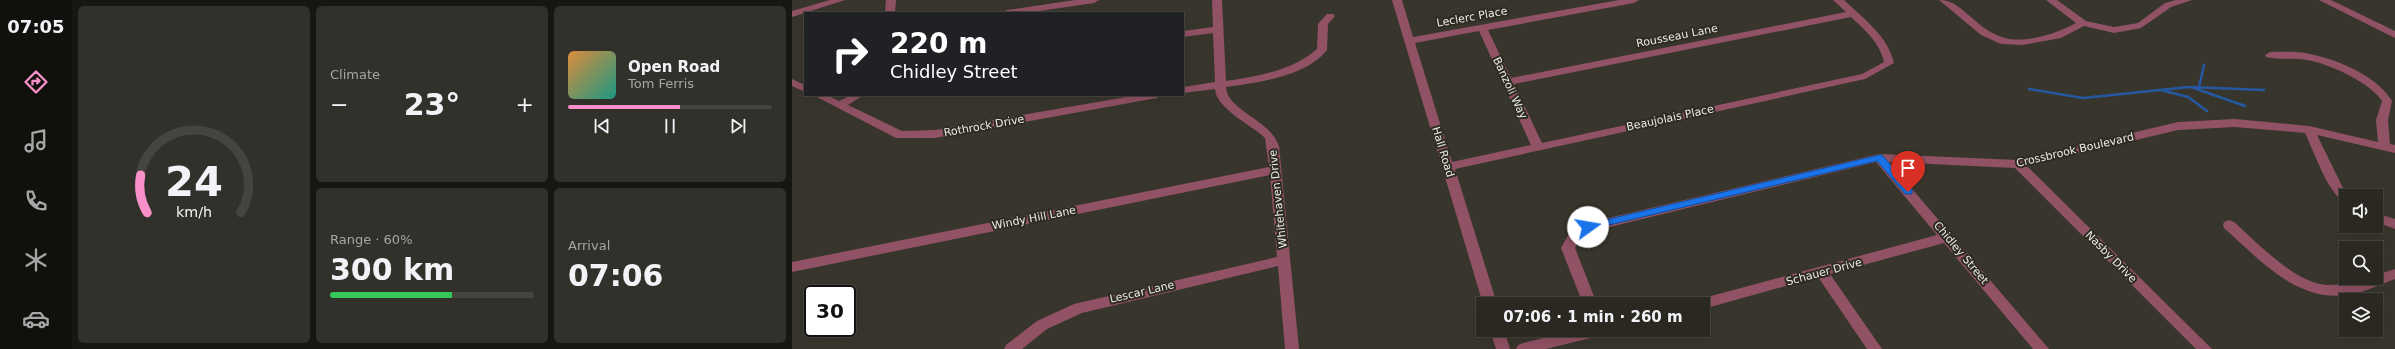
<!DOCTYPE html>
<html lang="en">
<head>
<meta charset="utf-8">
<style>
  body { margin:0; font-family:"DejaVu Sans",sans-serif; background:#32302a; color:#f1f3f6; height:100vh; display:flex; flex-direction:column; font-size:15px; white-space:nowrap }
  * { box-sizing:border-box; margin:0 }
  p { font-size:13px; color:#a5a6a5 }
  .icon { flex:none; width:22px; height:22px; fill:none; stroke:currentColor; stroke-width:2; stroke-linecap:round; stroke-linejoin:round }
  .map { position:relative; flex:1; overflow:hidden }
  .details { display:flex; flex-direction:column; gap:6px; padding:6px; background:#171612; width:720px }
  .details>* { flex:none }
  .guide { position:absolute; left:12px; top:12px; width:380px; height:84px; border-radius:0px; box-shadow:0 4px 16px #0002,0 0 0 1px #46443f; background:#202124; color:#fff; overflow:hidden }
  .controls { position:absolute; left:1547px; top:189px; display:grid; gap:8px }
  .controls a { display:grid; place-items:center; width:44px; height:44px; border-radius:0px; background:#2a2821; box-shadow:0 4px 16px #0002,0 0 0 1px #46443f; font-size:20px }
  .speed { position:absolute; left:12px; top:285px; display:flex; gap:8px; font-size:20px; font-weight:700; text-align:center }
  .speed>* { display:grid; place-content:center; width:52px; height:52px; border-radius:50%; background:#2a2821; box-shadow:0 4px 16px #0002,0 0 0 1px #46443f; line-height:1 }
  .speed .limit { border:2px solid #111; border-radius:6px; background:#fff; color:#111 }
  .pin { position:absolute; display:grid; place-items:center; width:34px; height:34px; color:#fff; margin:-41px -17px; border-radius:50% 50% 50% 0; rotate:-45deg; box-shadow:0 0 4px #0007 }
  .pin .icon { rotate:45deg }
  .me { position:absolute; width:44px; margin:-22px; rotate:77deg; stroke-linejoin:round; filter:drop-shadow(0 0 3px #0008) }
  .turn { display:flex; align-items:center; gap:14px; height:84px; padding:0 20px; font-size:18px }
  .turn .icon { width:52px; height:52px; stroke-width:2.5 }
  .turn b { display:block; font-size:28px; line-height:34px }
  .big { font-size:30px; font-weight:700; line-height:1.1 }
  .details .widget { flex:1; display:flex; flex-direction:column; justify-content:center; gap:6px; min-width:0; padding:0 14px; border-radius:6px; background:#32302a }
  .details .dial { align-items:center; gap:0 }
  .dial svg { height:104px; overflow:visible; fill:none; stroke:#46443f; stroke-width:7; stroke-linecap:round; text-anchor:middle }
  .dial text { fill:#f1f3f6; stroke:none }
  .song { display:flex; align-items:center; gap:12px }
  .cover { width:48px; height:48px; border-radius:6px; background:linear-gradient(135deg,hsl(30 70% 55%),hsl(170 70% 35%)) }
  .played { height:4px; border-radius:2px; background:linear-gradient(90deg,#f990ca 55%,#46443f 55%) }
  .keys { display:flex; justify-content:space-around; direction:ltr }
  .heat { display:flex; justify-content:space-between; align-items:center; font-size:22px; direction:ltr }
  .charge { height:6px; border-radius:3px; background:linear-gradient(90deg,#34c759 60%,#46443f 0) }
  .details .tiles { flex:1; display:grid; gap:6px; grid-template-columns:repeat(3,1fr) }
  .widget:first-child { grid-row:span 2 }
  .trip { position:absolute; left:684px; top:297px; width:234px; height:40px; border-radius:0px; background:#2a2821; box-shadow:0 4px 16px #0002,0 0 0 1px #46443f; font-weight:700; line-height:40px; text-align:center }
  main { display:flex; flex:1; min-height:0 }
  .dock { display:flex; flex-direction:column; width:72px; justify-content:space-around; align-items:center; background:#11100d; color:#a5a6a5 }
  .dock .icon { width:28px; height:28px }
  .dock .active { color:#f990ca }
  .dock b { font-size:18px; color:#f1f3f6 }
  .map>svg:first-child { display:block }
</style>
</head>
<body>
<main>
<nav class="dock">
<b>07:05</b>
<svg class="icon active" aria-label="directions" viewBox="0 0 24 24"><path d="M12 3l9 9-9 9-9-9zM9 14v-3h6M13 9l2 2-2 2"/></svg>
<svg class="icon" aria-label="music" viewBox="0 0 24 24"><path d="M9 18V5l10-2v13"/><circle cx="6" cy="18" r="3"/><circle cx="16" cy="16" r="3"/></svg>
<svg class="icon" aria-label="phone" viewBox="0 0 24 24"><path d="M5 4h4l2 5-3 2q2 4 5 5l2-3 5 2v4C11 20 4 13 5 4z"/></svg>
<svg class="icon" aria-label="climate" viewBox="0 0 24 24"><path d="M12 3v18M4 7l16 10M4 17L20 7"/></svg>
<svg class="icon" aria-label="car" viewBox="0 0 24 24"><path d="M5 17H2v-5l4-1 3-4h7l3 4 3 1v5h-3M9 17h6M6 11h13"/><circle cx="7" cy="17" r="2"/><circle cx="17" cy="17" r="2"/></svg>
</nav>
<section class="details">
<div class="tiles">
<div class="widget dial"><svg viewBox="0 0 100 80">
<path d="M14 69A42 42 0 1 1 86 69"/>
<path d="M14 69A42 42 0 0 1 9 40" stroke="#f990ca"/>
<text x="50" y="56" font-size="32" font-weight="700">24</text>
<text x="50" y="72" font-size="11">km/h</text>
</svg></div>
<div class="widget"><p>Climate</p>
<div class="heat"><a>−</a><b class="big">23°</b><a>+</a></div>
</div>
<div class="widget">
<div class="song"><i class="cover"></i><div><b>Open Road</b><p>Tom Ferris</p></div></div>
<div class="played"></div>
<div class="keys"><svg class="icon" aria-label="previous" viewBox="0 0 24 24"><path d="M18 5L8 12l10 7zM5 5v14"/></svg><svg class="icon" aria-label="pause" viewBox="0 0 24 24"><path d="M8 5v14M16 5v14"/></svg><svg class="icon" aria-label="next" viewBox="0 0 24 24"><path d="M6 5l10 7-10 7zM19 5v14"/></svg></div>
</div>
<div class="widget"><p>Range · 60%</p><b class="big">300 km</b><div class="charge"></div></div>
<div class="widget"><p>Arrival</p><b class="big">07:06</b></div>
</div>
</section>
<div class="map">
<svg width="1603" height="349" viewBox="0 0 1603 349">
  <rect width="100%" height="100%" fill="#38362c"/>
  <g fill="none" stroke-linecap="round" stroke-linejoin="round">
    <g stroke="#2558a0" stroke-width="2.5">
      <path d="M1407,87L1412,65"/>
      <path d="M1402,88L1453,106"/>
      <path d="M1237,89L1291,98L1397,87L1472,90"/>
      <path d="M1369,90L1396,97L1415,111"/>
    </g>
    <g fill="#905264" fill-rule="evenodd">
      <path d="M38,0H53L0,17V11Z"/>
      <path d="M94,0H104L103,13H93Z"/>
      <path d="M283,0H307L302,3L234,13H210L215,10Z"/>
      <path d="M420,0H430L434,81C466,76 500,71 525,49L526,24L535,14H541L543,16L536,24L535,50C515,76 465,83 434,87C435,111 478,119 487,146L507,349H493L486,266L290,313L255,329L230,349H212L214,345L245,321L282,304L485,257L478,175L0,272V262L477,167L473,138C460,125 424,109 423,89L391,93V87L423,82L421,33L391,37V31L421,27Z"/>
      <path d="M600,0H610L621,37L827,0H847L842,3L696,30L719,78L1054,12L1041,0H1052C1071,18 1096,36 1102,63L1073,79L663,169L705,304H691ZM1059,17C1073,30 1088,43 1092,62L1070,74L750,143L722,84ZM687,31L739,145L660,162L623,43Z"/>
      <path d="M1147,0C1161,0 1168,8 1179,17C1188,25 1197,33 1210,37C1231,45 1266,33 1284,23L1254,0H1265L1294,21L1322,27L1346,23L1373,3L1384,0H1400L1379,7L1349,28L1322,33L1292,26L1269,38L1231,45L1209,44L1189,35Z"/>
      <path d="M1527,0H1539L1603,31V38Z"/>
      <path d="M1478,52C1491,52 1505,51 1518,54C1547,60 1585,76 1600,101L1596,120L1598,144L1603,145V153L1525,135L1552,190L1559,196H1554V202C1537,197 1521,149 1513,133L1443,127L1386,130L1235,166L1420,349H1404L1223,168L1097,162L1257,349H1241L1152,243L1038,274L1090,349H1075L1026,277L911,309V304H901L903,300L908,299L1145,235L1084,162L797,232L788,238L783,248L805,304H791L769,248L778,232L791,224L1087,154L1226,160L1386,122L1443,119L1517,126L1586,142L1584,120L1590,101C1579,83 1536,63 1515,60C1502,58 1487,60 1474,57L1473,55Z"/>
      <path d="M0,79L13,85V92L0,86Z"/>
      <path d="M21,95H35L47,101L59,95H72L56,105L110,131L143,130L346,95H370L365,98L143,138H104Z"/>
      <path d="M1584,213L1603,219V229L1584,222Z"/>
      <path d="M1437,220L1442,222C1466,243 1504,285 1538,285C1554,285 1569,278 1584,278V275L1603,269V279C1587,285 1571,293 1554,295C1504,302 1466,258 1432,228L1431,225L1432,222Z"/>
      <path d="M698,330H712L718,349H704Z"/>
      <path d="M784,330H814L812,334L807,336L754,349H724L726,345L731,343Z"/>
    </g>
  </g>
  <path fill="#1a73e8" stroke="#114b97" d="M1087,155H1090L1120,189V194H1113L1085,161L796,230L791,227L796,224Z"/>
  <g text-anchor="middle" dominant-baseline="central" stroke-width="4" stroke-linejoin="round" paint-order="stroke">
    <g font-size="11" fill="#ebeae4" stroke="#2e2c22">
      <text transform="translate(680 17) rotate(-10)">Leclerc Place</text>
      <text transform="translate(885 36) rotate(-11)">Rousseau Lane</text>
      <text transform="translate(718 88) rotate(65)">Banzoli Way</text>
      <text transform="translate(878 118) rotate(-12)">Beaujolais Place</text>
      <text transform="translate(192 126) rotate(-10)">Rothrock Drive</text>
      <text transform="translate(1283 150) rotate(-13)">Crossbrook Boulevard</text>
      <text transform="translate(651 152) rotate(73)">Hall Road</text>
      <text transform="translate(486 199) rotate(-96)">Whitehaven Drive</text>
      <text transform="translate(242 218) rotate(-11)">Windy Hill Lane</text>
      <text transform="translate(1169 253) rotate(50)">Chidley Street</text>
      <text transform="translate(1319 257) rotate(45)">Nasby Drive</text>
      <text transform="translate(1032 272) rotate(-15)">Schauer Drive</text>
      <text transform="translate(350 292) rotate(-13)">Lescar Lane</text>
    </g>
  </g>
</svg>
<div class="controls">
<a><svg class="icon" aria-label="sound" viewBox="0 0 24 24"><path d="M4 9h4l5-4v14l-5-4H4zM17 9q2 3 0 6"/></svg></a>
<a><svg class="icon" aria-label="search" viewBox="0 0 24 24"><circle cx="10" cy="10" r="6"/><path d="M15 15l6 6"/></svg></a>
<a><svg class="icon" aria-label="layers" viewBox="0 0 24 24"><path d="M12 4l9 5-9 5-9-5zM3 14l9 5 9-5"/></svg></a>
</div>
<div class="speed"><div class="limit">30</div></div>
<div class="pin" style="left:1116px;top:192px;background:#d93025"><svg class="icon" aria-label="arrive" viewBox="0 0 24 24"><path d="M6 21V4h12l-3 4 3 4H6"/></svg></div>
<svg class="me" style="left:796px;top:227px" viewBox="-20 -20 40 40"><circle r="19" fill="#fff"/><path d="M0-13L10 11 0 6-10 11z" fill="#1a73e8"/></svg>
<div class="trip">07:06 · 1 min · 260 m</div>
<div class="guide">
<div class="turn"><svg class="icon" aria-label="right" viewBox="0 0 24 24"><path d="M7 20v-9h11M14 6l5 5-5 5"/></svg><div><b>220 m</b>Chidley Street</div></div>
</div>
</div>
</main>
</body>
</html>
